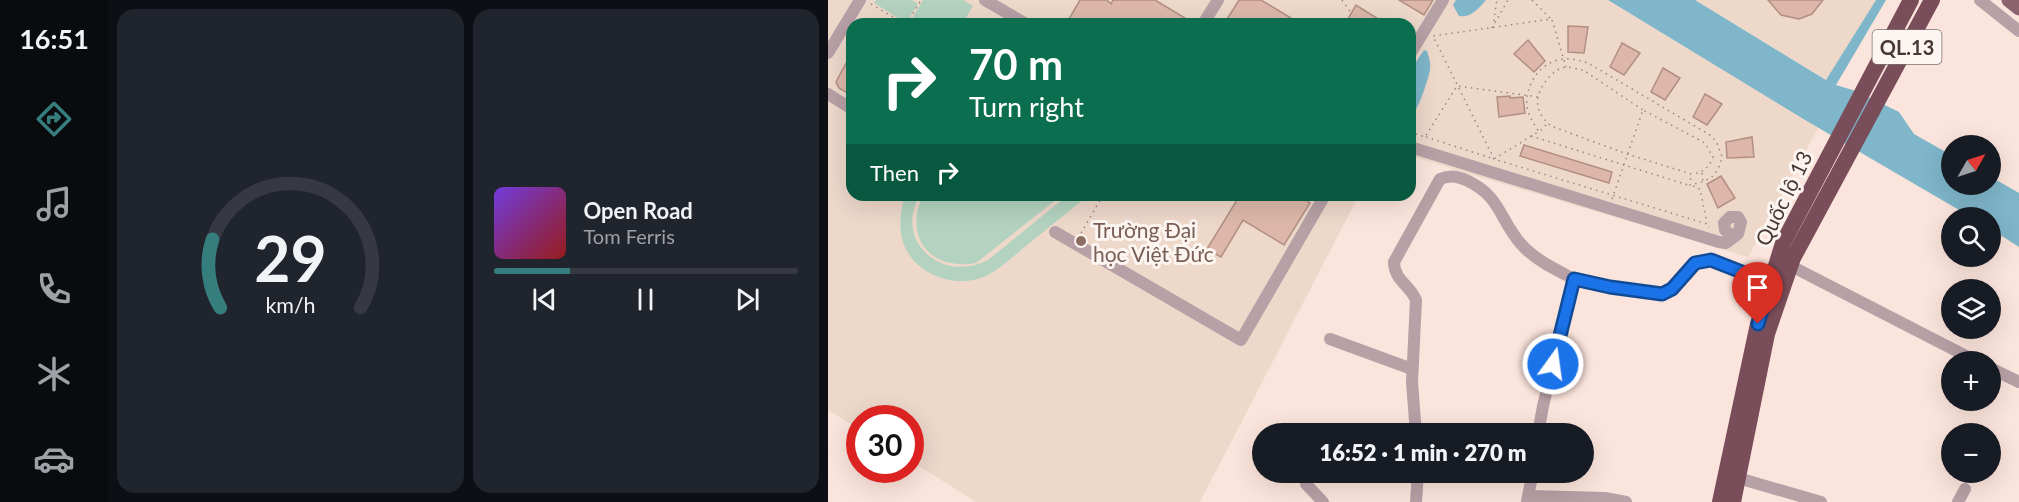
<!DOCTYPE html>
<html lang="en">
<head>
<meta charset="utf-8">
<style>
  body { margin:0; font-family:Lato,sans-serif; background:#20242c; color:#f1f3f6; height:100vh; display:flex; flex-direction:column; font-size:22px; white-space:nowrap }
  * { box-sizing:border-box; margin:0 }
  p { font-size:20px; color:#9ea1a6 }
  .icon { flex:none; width:33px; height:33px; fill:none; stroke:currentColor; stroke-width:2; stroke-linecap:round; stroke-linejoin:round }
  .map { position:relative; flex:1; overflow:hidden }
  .drawer { display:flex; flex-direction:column; gap:9px; padding:9px; background:#0d0f14; width:720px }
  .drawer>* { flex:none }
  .banner { position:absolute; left:18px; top:18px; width:570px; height:183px; border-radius:18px; box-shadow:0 6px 24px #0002; background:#0b6e4f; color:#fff; overflow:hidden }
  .needle { width:39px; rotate:51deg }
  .fabs { position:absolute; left:1113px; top:135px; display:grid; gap:12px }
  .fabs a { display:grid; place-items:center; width:60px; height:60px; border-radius:50%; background:#171b24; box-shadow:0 6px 24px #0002; font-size:30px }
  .speed { position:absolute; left:18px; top:405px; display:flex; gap:12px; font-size:30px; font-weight:700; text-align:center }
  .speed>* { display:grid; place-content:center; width:78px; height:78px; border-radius:50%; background:#171b24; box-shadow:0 6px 24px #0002; line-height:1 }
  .speed .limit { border:9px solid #d22; background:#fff; color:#111 }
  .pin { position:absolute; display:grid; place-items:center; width:51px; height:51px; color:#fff; margin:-62px -26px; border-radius:50% 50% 50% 0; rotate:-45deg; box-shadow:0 0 6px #0007 }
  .pin .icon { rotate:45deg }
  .me { position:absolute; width:66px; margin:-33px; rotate:14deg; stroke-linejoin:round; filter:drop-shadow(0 0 4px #0008) }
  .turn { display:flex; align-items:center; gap:21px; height:126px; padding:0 24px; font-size:27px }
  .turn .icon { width:78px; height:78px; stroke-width:2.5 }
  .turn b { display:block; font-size:42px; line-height:51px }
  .then { display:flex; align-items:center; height:57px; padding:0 24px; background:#0003; gap:12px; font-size:22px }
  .drawer .card { flex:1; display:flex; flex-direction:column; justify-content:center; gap:9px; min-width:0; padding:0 21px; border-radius:18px; background:#20242c }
  .drawer .dial { align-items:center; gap:0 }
  .dial svg { height:156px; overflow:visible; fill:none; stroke:#363941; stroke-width:7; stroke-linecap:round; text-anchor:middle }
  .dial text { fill:#f1f3f6; stroke:none }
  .song { display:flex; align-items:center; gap:18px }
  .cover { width:72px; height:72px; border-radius:9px; background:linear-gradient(135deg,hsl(260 70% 55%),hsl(0 70% 35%)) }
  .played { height:6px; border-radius:3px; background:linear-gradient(90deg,#357e7d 25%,#363941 25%) }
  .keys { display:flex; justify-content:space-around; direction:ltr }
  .drawer .tiles { flex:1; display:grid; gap:9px; grid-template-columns:repeat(2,1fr) }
  .trip { position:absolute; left:424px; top:423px; width:342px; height:60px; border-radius:30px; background:#171b24; box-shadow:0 6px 24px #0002; font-weight:800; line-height:60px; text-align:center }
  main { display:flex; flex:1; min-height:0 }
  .dock { display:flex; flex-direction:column; width:108px; justify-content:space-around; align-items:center; background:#090b0e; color:#9ea1a6 }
  .dock .icon { width:42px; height:42px }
  .dock .current { color:#357e7d }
  .dock b { font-size:27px; color:#f1f3f6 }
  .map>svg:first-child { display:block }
</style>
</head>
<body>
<main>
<nav class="dock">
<b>16:51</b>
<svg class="icon current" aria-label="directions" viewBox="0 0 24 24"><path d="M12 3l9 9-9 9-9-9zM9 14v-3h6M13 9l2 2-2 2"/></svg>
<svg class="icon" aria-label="music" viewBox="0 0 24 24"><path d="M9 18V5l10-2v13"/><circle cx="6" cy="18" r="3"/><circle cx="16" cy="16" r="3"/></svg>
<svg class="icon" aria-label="phone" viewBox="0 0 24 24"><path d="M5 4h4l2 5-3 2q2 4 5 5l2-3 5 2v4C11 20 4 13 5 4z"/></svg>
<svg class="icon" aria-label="climate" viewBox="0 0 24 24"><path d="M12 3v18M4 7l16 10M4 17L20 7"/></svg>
<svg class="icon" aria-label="car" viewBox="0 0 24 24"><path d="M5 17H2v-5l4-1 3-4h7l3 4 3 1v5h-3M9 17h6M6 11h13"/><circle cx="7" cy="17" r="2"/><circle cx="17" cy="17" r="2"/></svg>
</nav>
<section class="drawer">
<div class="tiles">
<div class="card dial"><svg viewBox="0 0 100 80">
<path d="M14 69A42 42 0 1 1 86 69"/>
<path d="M14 69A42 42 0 0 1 10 34" stroke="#357e7d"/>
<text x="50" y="56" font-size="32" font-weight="700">29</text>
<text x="50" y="72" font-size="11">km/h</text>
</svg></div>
<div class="card">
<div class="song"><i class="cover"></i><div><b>Open Road</b><p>Tom Ferris</p></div></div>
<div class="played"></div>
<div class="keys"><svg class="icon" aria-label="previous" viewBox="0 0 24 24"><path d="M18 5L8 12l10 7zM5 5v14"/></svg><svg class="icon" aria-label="pause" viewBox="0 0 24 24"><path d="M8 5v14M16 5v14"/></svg><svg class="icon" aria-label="next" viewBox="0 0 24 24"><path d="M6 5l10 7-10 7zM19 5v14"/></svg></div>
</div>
</div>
</section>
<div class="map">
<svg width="1191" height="502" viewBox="0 0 1191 502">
  <rect width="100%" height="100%" fill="#fbe4db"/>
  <g fill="#edd8ca">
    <path d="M0,0H780L990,128L920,257L582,156V24H24V195H531L372,502H148L83,461L82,418H32L31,429L0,410Z"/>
    <path d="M867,0H1048L999,80Z"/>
  </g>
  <g fill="#b3d2c0">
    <path d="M48,0H84L90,4L78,23L46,3Z"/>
    <path d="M95,0H135L145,6L134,24H81Z"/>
    <path d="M77,195H92C65,241 114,284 160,260L240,195H261C242,210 223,226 204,241C190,252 176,266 160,275C137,287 107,281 88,263C69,244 70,219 77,195Z"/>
    <path d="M95,195H234L148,263C102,271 75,237 95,195Z"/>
  </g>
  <g fill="#7fb6ca">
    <path d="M628,0H658C650,9 643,18 631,16L625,5Z"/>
    <path d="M780,0H867L998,80L1048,0H1058L1008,85L1028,91L1071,112L1086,134L1123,155L1124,184H1162L1163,177L1191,193V247L1163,229L1162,218L1143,217L977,120Z"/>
    <path d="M596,50L599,51C601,57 603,64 602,70C600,81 589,112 582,119V71Z"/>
  </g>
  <g fill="#ddb8aa" stroke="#b28f82" stroke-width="1.5">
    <path d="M252,0H279L283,4L285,0H327L367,24H249L241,19Z"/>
    <path d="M411,0H433L473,24H445L437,19L434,24H396Z"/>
    <path d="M571,0H605L596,15Z"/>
    <path d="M940,0H995L984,14L971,19L953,15Z"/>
    <path d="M528,5L531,7L558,24H517Z"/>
    <path d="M740,26L760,27L756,53L740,52Z"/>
    <path d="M700,40L717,61L706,72L686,54Z"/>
    <path d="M794,43L812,53L796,75L782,67Z"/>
    <path d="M24,52V96L11,88L8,82Z"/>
    <path d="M835,68L852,78L837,100L823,92Z"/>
    <path d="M877,94L894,104L879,125L865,117Z"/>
    <path d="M682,96V98L695,97L697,113L671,117L669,97Z"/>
    <path d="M924,137L926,157L899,158L898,142Z"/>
    <path d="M696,145L784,172L781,183L692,156Z"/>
    <path d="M893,176L907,198L890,208L879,184Z"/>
    <path d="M412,195H470L482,203L456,245L415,220L393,257L379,249Z"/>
  </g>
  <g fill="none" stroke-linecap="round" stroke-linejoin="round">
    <g stroke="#9a8780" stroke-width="1.5" stroke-dasharray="1.5 4.5" stroke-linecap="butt">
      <path d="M514,0L523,13"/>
      <path d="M704,0L723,19L605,36L666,159L879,224L881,228"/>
      <path d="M43,4L77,24"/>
      <path d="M724,20L738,67"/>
      <path d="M666,21L668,3L672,0"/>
      <path d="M79,24L93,0"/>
      <path d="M664,28L680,0"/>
      <path d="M718,125L711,132C706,124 700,115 699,106C697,83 714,60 737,59C745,58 753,61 760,63L882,135L888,141L894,156C890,177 881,181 862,185L863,175"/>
      <path d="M582,132L597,137L629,86L711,97"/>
      <path d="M703,136L860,185"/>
      <path d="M598,137L666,159L710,132"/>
      <path d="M874,173L875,182"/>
      <path d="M865,186L872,189L879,223"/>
      <path d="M784,199L815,110L877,143L885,157C881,168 875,173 863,174L799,154L723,126C717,121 711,114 710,106C707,93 720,75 731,69C738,65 748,69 755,70L815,110"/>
      <path d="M253,233L275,195"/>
    </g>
    <g stroke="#b7a0a6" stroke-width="12">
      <path d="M157,0L198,24"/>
      <path d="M1152,0L1191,31"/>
      <path d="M375,24L390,0"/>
      <path d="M0,53L32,0"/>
      <path d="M582,54L615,0"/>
      <path d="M0,94L24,109"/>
      <path d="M582,147L891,242L898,243L910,234L913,222L910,217H902L896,223L897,230L903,235L910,234"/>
      <path d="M227,232L413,340L497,195"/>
      <path d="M963,266L1150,362"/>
      <path d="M502,339L584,369"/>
      <path d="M1162,368L1191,382"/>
      <path d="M588,434L584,382L588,300C582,285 566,280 566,262L612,179C622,175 629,176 638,180C673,196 671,219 693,244C706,259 725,268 742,277C754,283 831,297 841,291C855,283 860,262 878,260C890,259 928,278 942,283"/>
      <path d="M710,434L715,406L746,279"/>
      <path d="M910,478L993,502"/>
      <path d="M478,484L495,502"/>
      <path d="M701,496L777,498L798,502"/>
      <path d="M699,501L705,472"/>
      <path d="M588,502L590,472"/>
      <path d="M1130,502L1137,489"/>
    </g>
    <path stroke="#8b636e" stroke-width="15" d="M1181,0L1191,8"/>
    <g stroke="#7a4d5a" stroke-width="16">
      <path d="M892,502L930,324L955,243L1083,0"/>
      <path d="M905,502L939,334L965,258L1104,0"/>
    </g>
  </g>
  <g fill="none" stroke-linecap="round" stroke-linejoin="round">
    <g stroke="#114b97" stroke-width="15">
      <path id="route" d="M725,364L746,279L782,287L834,294L844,289L867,263L883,260L942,283L930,324"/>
    </g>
    <use href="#route" stroke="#1a73e8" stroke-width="10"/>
  </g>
  <circle fill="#8d6e63" stroke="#fdf5f2" stroke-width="2" cx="253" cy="241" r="6"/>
  <g text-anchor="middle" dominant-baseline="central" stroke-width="6" stroke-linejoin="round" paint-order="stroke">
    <rect fill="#fdf5f2" stroke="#7e716c" stroke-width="1.5" x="1044.5" y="30" width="69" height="34" rx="4.5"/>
    <g font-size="20" font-weight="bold" fill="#483833">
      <text x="1079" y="47">QL.13</text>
    </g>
    <g font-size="21" fill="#483833" stroke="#fdf5f2">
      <text transform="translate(955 198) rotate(-64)">Quốc lộ 13</text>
    </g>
    <g font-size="21" fill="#785e54" stroke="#fdf5f2" text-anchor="start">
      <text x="265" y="229">Trường Đại<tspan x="265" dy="24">học Việt Đức</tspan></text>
    </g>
  </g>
</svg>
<div class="fabs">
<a><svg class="needle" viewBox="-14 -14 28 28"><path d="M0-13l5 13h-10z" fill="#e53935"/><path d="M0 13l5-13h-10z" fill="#9ea1a6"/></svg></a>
<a><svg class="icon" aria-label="search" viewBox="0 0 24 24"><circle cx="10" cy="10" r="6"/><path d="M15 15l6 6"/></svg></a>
<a><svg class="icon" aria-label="layers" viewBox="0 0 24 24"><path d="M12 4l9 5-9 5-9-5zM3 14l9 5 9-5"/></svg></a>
<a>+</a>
<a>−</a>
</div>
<div class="speed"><div class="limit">30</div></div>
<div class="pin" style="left:930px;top:324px;background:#d93025"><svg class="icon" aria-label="arrive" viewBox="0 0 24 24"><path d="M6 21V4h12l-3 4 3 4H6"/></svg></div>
<svg class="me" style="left:725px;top:364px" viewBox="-20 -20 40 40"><circle r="17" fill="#1a73e8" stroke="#fff" stroke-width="3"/><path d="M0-11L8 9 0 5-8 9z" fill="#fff"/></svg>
<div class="trip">16:52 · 1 min · 270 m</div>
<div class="banner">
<div class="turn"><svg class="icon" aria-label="right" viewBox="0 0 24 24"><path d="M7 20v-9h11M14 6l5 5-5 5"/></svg><div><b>70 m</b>Turn right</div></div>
<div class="then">Then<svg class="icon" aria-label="right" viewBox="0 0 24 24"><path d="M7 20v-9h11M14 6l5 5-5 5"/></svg></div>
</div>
</div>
</main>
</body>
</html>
